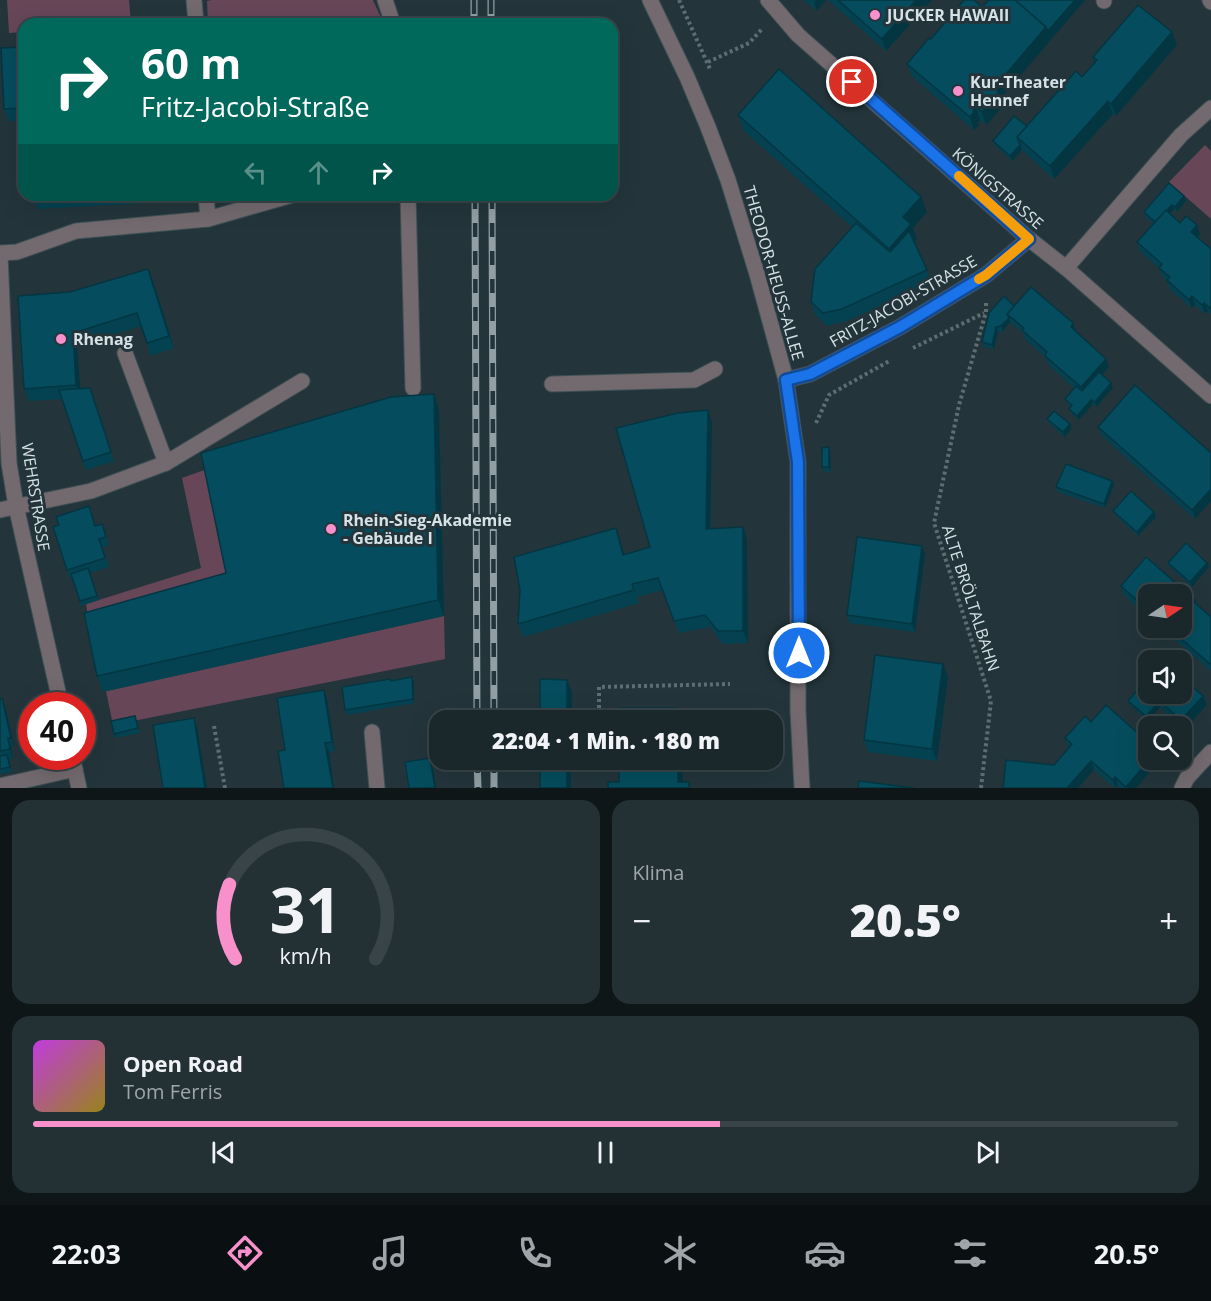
<!DOCTYPE html>
<html lang="de">
<head>
<meta charset="utf-8">
<style>
  body { margin:0; font-family:"Open Sans",sans-serif; background:#233034; color:#f1f3f6; height:100vh; display:flex; flex-direction:column; font-size:22px; white-space:nowrap }
  * { box-sizing:border-box; margin:0 }
  p { font-size:20px; color:#9fa6a9 }
  .icon { flex:none; width:33px; height:33px; fill:none; stroke:currentColor; stroke-width:2; stroke-linecap:round; stroke-linejoin:round }
  .map { position:relative; height:788px; overflow:hidden }
  .panel { display:flex; flex-direction:column; gap:12px; padding:12px; background:#0e1618; flex:1 }
  .panel>* { flex:none }
  .banner { position:absolute; left:18px; top:18px; width:600px; height:183px; border-radius:18px; box-shadow:0 6px 24px #0002,0 0 0 2px #384448; background:#00695c; color:#fff; overflow:hidden }
  .needle { width:39px; rotate:77deg }
  .controls { position:absolute; left:1138px; top:584px; display:grid; gap:12px }
  .controls a { display:grid; place-items:center; width:54px; height:54px; border-radius:12px; background:#1a282c; box-shadow:0 6px 24px #0002,0 0 0 2px #384448; font-size:30px }
  .speed { position:absolute; left:18px; top:692px; display:flex; gap:12px; font-size:30px; font-weight:700; text-align:center }
  .speed>* { display:grid; place-content:center; width:78px; height:78px; border-radius:50%; background:#1a282c; box-shadow:0 6px 24px #0002,0 0 0 2px #384448; line-height:1 }
  .speed .limit { border:9px solid #d22; background:#fff; color:#111 }
  .pin { position:absolute; display:grid; place-items:center; width:51px; height:51px; color:#fff; margin:-26px; border:3px solid #fff; border-radius:50%; box-shadow:0 2px 6px #0007 }
  .me { position:absolute; width:66px; margin:-33px; rotate:0deg; stroke-linejoin:round; filter:drop-shadow(0 0 4px #0008) }
  .turn { display:flex; align-items:center; gap:21px; height:126px; padding:0 24px; font-size:27px }
  .turn .icon { width:78px; height:78px; stroke-width:2.5 }
  .turn b { display:block; font-size:42px; line-height:51px }
  .lanes { display:flex; align-items:center; height:57px; padding:0 24px; background:#0003; justify-content:center; gap:30px; direction:ltr }
  .lanes .off { opacity:.35 }
  .big { font-size:45px; font-weight:800; line-height:1.1 }
  .panel .widget { flex:1; display:flex; flex-direction:column; justify-content:center; gap:9px; min-width:0; padding:0 21px; border-radius:18px; background:#233034 }
  .panel .dial { align-items:center; gap:0 }
  .dial svg { height:156px; overflow:visible; fill:none; stroke:#384448; stroke-width:7; stroke-linecap:round; text-anchor:middle }
  .dial text { fill:#f1f3f6; stroke:none }
  .song { display:flex; align-items:center; gap:18px }
  .cover { width:72px; height:72px; border-radius:9px; background:linear-gradient(135deg,hsl(290 70% 55%),hsl(50 70% 35%)) }
  .played { height:6px; border-radius:3px; background:linear-gradient(90deg,#f890cc 60%,#384448 60%) }
  .keys { display:flex; justify-content:space-around; direction:ltr }
  .heat { display:flex; justify-content:space-between; align-items:center; font-size:33px; direction:ltr }
  .panel .tiles { flex:1; display:grid; gap:12px; grid-template-columns:1fr 1fr }
  .widget:last-child { grid-column:span 2 }
  .trip { position:absolute; left:429px; top:710px; width:354px; height:60px; border-radius:18px; background:#1a282c; box-shadow:0 6px 24px #0002,0 0 0 2px #384448; font-weight:800; line-height:60px; text-align:center }
  .dock { display:flex; height:96px; justify-content:space-around; align-items:center; background:#0a1012; color:#9fa6a9 }
  .dock .icon { width:42px; height:42px }
  .dock .selected { color:#f890cc }
  .dock b { font-size:27px; color:#f1f3f6 }
  .map>svg:first-child { display:block }
</style>
</head>
<body>
<div class="map">
<svg width="1211" height="788" viewBox="0 0 1211 788">
  <rect width="100%" height="100%" fill="#23353b"/>
  <g fill="#674658">
    <path d="M7,0H129L131,24H24V32L9,33Z"/>
    <path d="M212,0H373L384,24H208L207,1Z"/>
    <path d="M1205,145L1211,151V219L1169,182Z"/>
    <path d="M207,469L232,588L90,629L86,604L201,568L182,478Z"/>
    <path d="M444,616L445,659L113,725L106,691Z"/>
  </g>
  <g fill="none" stroke-linecap="round" stroke-linejoin="round">
    <g stroke="#405156" stroke-width="17">
      <g id="minor">
        <path d="M194,0L196,24"/>
        <path d="M385,0L393,24"/>
        <path d="M650,0L687,77L708,127L728,180L757,274L786,380L798,462V711L802,788"/>
        <path d="M768,0L798,35L1029,239L1066,268L1211,396"/>
        <path d="M1210,0L1211,2"/>
        <path d="M1104,1V0"/>
        <path d="M206,195L208,219"/>
        <path d="M408,195L413,388"/>
        <path d="M0,253L17,252L76,231L208,219L292,195"/>
        <path d="M0,255L9,463L16,506L61,705"/>
        <path d="M1066,268L1181,135L1211,108"/>
        <path d="M786,380L810,374L900,327L986,275L1029,239"/>
        <path d="M552,384L694,380L715,369"/>
        <path d="M166,463L302,381"/>
        <path d="M0,510L91,491L166,463L125,353"/>
        <path d="M372,732L377,788"/>
        <path d="M72,756L79,788"/>
        <path d="M0,786L75,769"/>
        <path d="M1182,788L1187,778L1211,752"/>
      </g>
    </g>
    <g stroke="#5d6d72" stroke-width="4" stroke-dasharray="3 3" stroke-linecap="butt">
      <path d="M679,0L710,69"/>
      <path d="M708,62L749,43L763,28"/>
      <path d="M913,348L984,313"/>
      <path d="M816,423L829,395L891,360"/>
      <path d="M599,720V687L730,684"/>
      <path d="M214,726L225,788"/>
      <path d="M599,759V761"/>
      <path d="M981,788L991,701L934,523L959,405L986,312V301"/>
    </g>
    <use href="#minor" stroke="#726a6e" stroke-width="15"/>
    <g stroke="#92a0a5" stroke-width="7">
      <g id="rail">
        <path d="M474,0V24"/>
        <path d="M491,0V24"/>
        <path d="M475,195L477,720"/>
        <path d="M492,195L494,720"/>
        <path d="M477,759L478,788"/>
        <path d="M494,759V788"/>
      </g>
    </g>
    <use href="#rail" stroke="#23353b" stroke-width="4.5" stroke-dasharray="14" stroke-linecap="butt"/>
  </g>
  <g fill="#044251">
    <path d="M804,0H826L817,11Z"/>
    <path d="M828,0H932L886,51Z"/>
    <path d="M1085,0L1001,98L1004,105L986,125L980,120L978,123L979,125L974,130L912,76L907,64L931,39L982,7Z"/>
    <path d="M1177,45L1116,116L1113,114L1054,179L1022,150L1012,161L995,145L993,141L1027,126L1082,77L1095,62L1093,57Z"/>
    <path d="M24,47V121H9L4,109Z"/>
    <path d="M738,115L927,212L913,228L917,239L914,243L927,270L932,283L847,321L827,326L815,314L811,302L852,227L744,131Z"/>
    <path d="M33,195H167V202L38,209Z"/>
    <path d="M1186,201L1177,212L1174,209L1170,213L1180,223L1197,225L1200,234L1198,237L1211,249V314L1208,311L1205,314L1195,305L1192,308L1170,289L1167,281L1162,276L1159,268L1140,251L1137,242L1154,224L1145,217L1144,212Z"/>
    <path d="M153,281L174,348L151,356L141,326L77,346L80,388H90L114,461L86,470L62,399L29,401L24,389L70,292Z"/>
    <path d="M1014,306L1073,323L1076,332L1109,367L1102,375L1113,388L1096,407L1093,404L1079,420L1071,413L1069,409L1071,407L1067,403L1065,399L1074,388L1048,364L1045,357L1025,339L1023,333L1010,322L1003,331L998,332L994,349L984,347L982,342Z"/>
    <path d="M434,394L439,410L444,616L103,692L97,676L226,573Z"/>
    <path d="M1047,419L1071,429L1064,437L1049,423Z"/>
    <path d="M712,422L711,529L743,527L747,540L748,643L723,644L710,627L679,633L663,590L637,597L639,603L523,637L518,624L620,540L624,554L650,547Z"/>
    <path d="M1098,427L1211,453L1195,519L1101,435Z"/>
    <path d="M830,452L831,471L824,472L822,467Z"/>
    <path d="M1112,481L1114,485L1105,508L1058,492L1056,487Z"/>
    <path d="M1113,511L1154,512L1156,517L1138,536L1115,515Z"/>
    <path d="M102,524L109,545L103,547L109,567L90,573L99,600L81,606L72,578L70,579L53,527L96,525Z"/>
    <path d="M925,554L915,632L850,623L847,615Z"/>
    <path d="M1168,563H1207L1209,567L1192,587L1170,567Z"/>
    <path d="M1121,586L1195,600L1197,604L1211,617V671L1161,627H1182L1149,594V617L1124,595Z"/>
    <path d="M943,664L948,677L937,761L868,752L864,740Z"/>
    <path d="M412,677L414,682V703L347,715L345,710L391,681Z"/>
    <path d="M324,690L327,699L335,751L329,752L334,788H284L285,750Z"/>
    <path d="M1203,696L1207,705L1184,729L1182,727V726H1180L1160,707L1148,721L1130,705L1128,701L1158,702L1156,698Z"/>
    <path d="M0,698L5,706L14,746L11,747L13,758L9,759L12,772L0,774Z"/>
    <path d="M137,720L140,733L115,738L114,734Z"/>
    <path d="M1091,722L1161,759L1136,788H1121L1118,786L1116,788H1115L1094,770L1054,765L1069,748L1065,738Z"/>
    <path d="M772,747L774,768H766L765,764L772,759Z"/>
  </g>
  <g fill="#043642">
    <path d="M816,0H826L817,11L814,2Z"/>
    <path d="M916,0H932L886,51L882,39Z"/>
    <path d="M1074,0H1085L1001,98L1004,105L986,125L982,112L994,88L1046,27Z"/>
    <path d="M1172,32L1177,45L1116,116L1111,104Z"/>
    <path d="M1108,101L1113,114L1054,179L1050,166Z"/>
    <path d="M976,107L980,120L978,123L979,125L974,130L970,117Z"/>
    <path d="M1020,145L1022,150L1012,161L1010,156Z"/>
    <path d="M1184,196L1186,201L1177,212L1175,207Z"/>
    <path d="M921,197L927,212L913,228L917,239L895,265L889,249L903,217Z"/>
    <path d="M1172,205L1174,209L1158,227L1156,223Z"/>
    <path d="M1197,225L1200,234L1195,240L1191,232Z"/>
    <path d="M148,269L153,281L174,348L169,336Z"/>
    <path d="M1192,296L1195,305L1192,308L1189,300Z"/>
    <path d="M1204,303L1208,311L1205,314L1202,305Z"/>
    <path d="M1009,318L1010,322L1003,331L1001,326Z"/>
    <path d="M1073,323L1076,332L1071,327Z"/>
    <path d="M996,327L998,332L994,349L992,345Z"/>
    <path d="M73,333L77,346L81,397L76,385Z"/>
    <path d="M1106,359L1109,367L1084,396L1081,387Z"/>
    <path d="M1111,383L1113,388L1096,407L1095,402Z"/>
    <path d="M434,394L439,410L444,616L438,600Z"/>
    <path d="M1091,400L1093,404L1079,420L1077,416Z"/>
    <path d="M708,410L712,422L710,541L706,529Z"/>
    <path d="M1070,424L1071,429L1064,437L1063,432Z"/>
    <path d="M829,447L830,452L831,471L829,467Z"/>
    <path d="M1112,481L1114,485L1105,508L1104,504Z"/>
    <path d="M1211,489V501L1195,519L1192,510Z"/>
    <path d="M1154,512L1156,517L1138,536L1137,532Z"/>
    <path d="M743,527L747,540L748,643L743,631Z"/>
    <path d="M616,528L620,540L628,567L623,555Z"/>
    <path d="M922,546L925,554L915,632L912,624Z"/>
    <path d="M1207,563L1209,567L1192,587L1190,582Z"/>
    <path d="M943,664L948,677L937,761L932,749Z"/>
    <path d="M412,677L414,682V703L413,699Z"/>
    <path d="M567,680L572,692V720H567Z"/>
    <path d="M324,690L327,699L335,751L332,742Z"/>
    <path d="M1203,696L1207,705L1184,729L1181,720Z"/>
    <path d="M2,698L5,706L14,746L11,738Z"/>
    <path d="M1158,703L1160,707L1148,721L1146,716Z"/>
    <path d="M677,708L682,720H677Z"/>
    <path d="M194,718L197,727L207,788H205Z"/>
    <path d="M8,738L11,747L13,758L10,749Z"/>
    <path d="M325,743L329,752L334,788H333Z"/>
    <path d="M772,747L773,748L774,768L772,763Z"/>
    <path d="M430,758L432,763L436,788H435Z"/>
    <rect x="567" y="759" width="4" height="29"/>
    <path d="M678,759H683V788L678,782Z"/>
    <path d="M1150,759H1161L1136,788H1127L1126,787Z"/>
    <path d="M1091,761L1094,770L1078,788H1067Z"/>
    <path d="M1115,777L1118,786L1116,788L1113,780Z"/>
  </g>
  <g fill="#054d5e" stroke="#043642" stroke-width="1.5">
    <path d="M838,0H916L882,39Z"/>
    <path d="M964,0H974L982,7L989,0H1015L1046,27L994,88L999,92L982,112L976,107L973,111L974,112L970,117L907,64L929,38L931,39Z"/>
    <path d="M1015,0H1075L1048,31L1046,27Z"/>
    <path d="M1138,5L1172,32L1111,104L1108,101L1050,166L1017,137L1076,71L1082,77L1097,60L1093,57Z"/>
    <path d="M24,47V108L4,109L1,48Z"/>
    <path d="M779,69L921,197L903,217L911,224L889,249L738,115Z"/>
    <path d="M1014,116L1027,126L1017,137L1020,145L1010,156L993,141Z"/>
    <path d="M1169,183L1184,196L1175,207L1172,205L1155,222L1144,212Z"/>
    <path d="M33,195H65L33,197Z"/>
    <path d="M1166,210L1180,223L1186,216L1197,225L1191,232L1211,249V309L1204,303L1202,305L1192,296L1189,300L1167,280L1170,277L1159,268L1162,264L1137,242Z"/>
    <path d="M856,223L890,252L909,231L927,270L842,309L823,313L811,302L815,269Z"/>
    <path d="M148,269L169,336L147,343L137,313L73,333L76,385L24,389L18,296L70,292Z"/>
    <path d="M1031,287L1073,323L1071,327L1106,359L1081,387L1045,356L1047,352L1022,330L1024,328L1007,314Z"/>
    <path d="M1004,296L1014,306L1007,314L1009,318L1001,326L996,327L992,345L982,342L989,313Z"/>
    <path d="M1099,372L1111,383L1095,402L1091,400L1077,416L1069,409L1072,405L1065,399L1076,386L1082,391Z"/>
    <path d="M1135,385L1211,453V489L1192,510L1098,427Z"/>
    <path d="M90,388L111,452L83,461L59,390Z"/>
    <path d="M434,394L438,600L97,676L84,613L226,573L201,453L391,397Z"/>
    <path d="M708,410L706,529L743,527V631H718L705,615L674,621L658,578L632,584L634,590L518,624L520,590L514,557L616,528L623,555L650,547L616,428L678,413Z"/>
    <path d="M1054,411L1070,424L1063,432L1047,419Z"/>
    <path d="M829,447V467H822V448Z"/>
    <path d="M1066,464L1112,481L1104,504L1056,487Z"/>
    <path d="M1131,491L1154,512L1137,532L1113,511Z"/>
    <path d="M89,506L95,526L102,524L106,537L99,539L105,558L67,570L53,527L59,525L56,517Z"/>
    <path d="M857,537L922,546L912,624L847,615Z"/>
    <path d="M1186,543L1207,563L1190,582L1168,563Z"/>
    <path d="M1146,557L1195,600L1194,602L1211,617V665L1168,627H1182V594H1149V611L1121,586Z"/>
    <path d="M88,568L97,596L80,601L71,574Z"/>
    <path d="M875,655L943,664L932,749L864,740Z"/>
    <path d="M412,677L413,699L345,710L342,687L390,679L391,681Z"/>
    <path d="M1182,677L1203,696L1181,720L1156,698L1161,693H1182Z"/>
    <path d="M540,679L567,680V720H540Z"/>
    <path d="M1141,686L1158,703L1146,716L1128,701Z"/>
    <path d="M324,690L332,742L325,743L333,788H284L278,751L285,750L277,698Z"/>
    <path d="M0,698H2L11,738H8L10,749L0,751Z"/>
    <path d="M1106,705L1149,743V759H1150L1126,787L1115,777L1113,780L1091,761L1067,788H1003L1006,760L1054,765L1072,744L1065,738L1085,716L1091,722Z"/>
    <rect x="619" y="708" width="58" height="12"/>
    <path d="M135,716L138,728L114,734L111,721Z"/>
    <path d="M194,718L205,788H163L153,725Z"/>
    <path d="M7,755L10,767L0,769V756Z"/>
    <path d="M430,758L435,788H409L405,762Z"/>
    <rect x="540" y="759" width="27" height="29"/>
    <path d="M619,759H678V782H689V788H608V782H619Z"/>
    <path d="M765,759H772V763L765,764Z"/>
    <path d="M859,781L914,788H858Z"/>
  </g>
  <g fill="none" stroke-linecap="round" stroke-linejoin="round">
    <g stroke="#114b97" stroke-width="15">
      <path id="route" d="M799,653L798,462L786,380L810,374L900,327L986,275L1029,239L852,82"/>
    </g>
    <use href="#route" stroke="#1a73e8" stroke-width="10"/>
    <path stroke="#f59e0b" stroke-width="10" d="M959,176L1029,239L986,275L979,279"/>
  </g>
  <g fill="#f890cc" stroke="#23353b" stroke-width="2">
    <circle cx="875" cy="15" r="6"/>
    <circle cx="958" cy="91" r="6"/>
    <circle cx="61" cy="339" r="6"/>
    <circle cx="331" cy="529" r="6"/>
  </g>
  <g text-anchor="middle" dominant-baseline="central" stroke-width="6" stroke-linejoin="round" paint-order="stroke">
    <g font-size="16" font-weight="bold" fill="#d7e2e6" stroke="#23353b" text-anchor="start">
      <text x="887" y="15">JUCKER HAWAII</text>
      <text x="970" y="82">Kur-Theater<tspan x="970" dy="18">Hennef</tspan></text>
      <text x="73" y="339">Rhenag</text>
      <text x="343" y="520">Rhein-Sieg-Akademie<tspan x="343" dy="18">- Gebäude I</tspan></text>
    </g>
    <g font-size="16" fill="#d7e2e6" stroke="#23353b">
      <text transform="translate(998 188) rotate(41)">KÖNIGSTRASSE</text>
      <text transform="translate(774 273) rotate(74)">THEODOR-HEUSS-ALLEE</text>
      <text transform="translate(903 301) rotate(-30)">FRITZ-JACOBI-STRASSE</text>
      <text transform="translate(36 497) rotate(81)">WEHRSTRASSE</text>
      <text transform="translate(971 598) rotate(72)">ALTE BRÖLTALBAHN</text>
    </g>
  </g>
</svg>
<div class="controls">
<a><svg class="needle" viewBox="-14 -14 28 28"><path d="M0-13l5 13h-10z" fill="#e53935"/><path d="M0 13l5-13h-10z" fill="#9fa6a9"/></svg></a>
<a><svg class="icon" aria-label="sound" viewBox="0 0 24 24"><path d="M4 9h4l5-4v14l-5-4H4zM17 9q2 3 0 6"/></svg></a>
<a><svg class="icon" aria-label="search" viewBox="0 0 24 24"><circle cx="10" cy="10" r="6"/><path d="M15 15l6 6"/></svg></a>
</div>
<div class="speed"><div class="limit">40</div></div>
<div class="pin" style="left:852px;top:82px;background:#d93025"><svg class="icon" aria-label="arrive" viewBox="0 0 24 24"><path d="M6 21V4h12l-3 4 3 4H6"/></svg></div>
<svg class="me" style="left:799px;top:653px" viewBox="-20 -20 40 40"><circle r="17" fill="#1a73e8" stroke="#fff" stroke-width="3"/><path d="M0-11L8 9 0 5-8 9z" fill="#fff"/></svg>
<div class="trip">22:04 · 1 Min. · 180 m</div>
<div class="banner">
<div class="turn"><svg class="icon" aria-label="right" viewBox="0 0 24 24"><path d="M7 20v-9h11M14 6l5 5-5 5"/></svg><div><b>60 m</b>Fritz-Jacobi-Straße</div></div>
<div class="lanes"><svg class="icon off" aria-label="left" viewBox="0 0 24 24"><path d="M17 20v-9H6M10 6l-5 5 5 5"/></svg><svg class="icon off" aria-label="ahead" viewBox="0 0 24 24"><path d="M12 20V5M6 11l6-6 6 6"/></svg><svg class="icon" aria-label="right" viewBox="0 0 24 24"><path d="M7 20v-9h11M14 6l5 5-5 5"/></svg></div>
</div>
</div>
<section class="panel">
<div class="tiles">
<div class="widget dial"><svg viewBox="0 0 100 80">
<path d="M14 69A42 42 0 1 1 86 69"/>
<path d="M14 69A42 42 0 0 1 11 31" stroke="#f890cc"/>
<text x="50" y="56" font-size="32" font-weight="700">31</text>
<text x="50" y="72" font-size="11">km/h</text>
</svg></div>
<div class="widget"><p>Klima</p>
<div class="heat"><a>−</a><b class="big">20.5°</b><a>+</a></div>
</div>
<div class="widget">
<div class="song"><i class="cover"></i><div><b>Open Road</b><p>Tom Ferris</p></div></div>
<div class="played"></div>
<div class="keys"><svg class="icon" aria-label="previous" viewBox="0 0 24 24"><path d="M18 5L8 12l10 7zM5 5v14"/></svg><svg class="icon" aria-label="pause" viewBox="0 0 24 24"><path d="M8 5v14M16 5v14"/></svg><svg class="icon" aria-label="next" viewBox="0 0 24 24"><path d="M6 5l10 7-10 7zM19 5v14"/></svg></div>
</div>
</div>
</section>
<nav class="dock">
<b>22:03</b>
<svg class="icon selected" aria-label="directions" viewBox="0 0 24 24"><path d="M12 3l9 9-9 9-9-9zM9 14v-3h6M13 9l2 2-2 2"/></svg>
<svg class="icon" aria-label="music" viewBox="0 0 24 24"><path d="M9 18V5l10-2v13"/><circle cx="6" cy="18" r="3"/><circle cx="16" cy="16" r="3"/></svg>
<svg class="icon" aria-label="phone" viewBox="0 0 24 24"><path d="M5 4h4l2 5-3 2q2 4 5 5l2-3 5 2v4C11 20 4 13 5 4z"/></svg>
<svg class="icon" aria-label="climate" viewBox="0 0 24 24"><path d="M12 3v18M4 7l16 10M4 17L20 7"/></svg>
<svg class="icon" aria-label="car" viewBox="0 0 24 24"><path d="M5 17H2v-5l4-1 3-4h7l3 4 3 1v5h-3M9 17h6M6 11h13"/><circle cx="7" cy="17" r="2"/><circle cx="17" cy="17" r="2"/></svg>
<svg class="icon" aria-label="filters" viewBox="0 0 24 24"><path d="M4 7h16M4 17h16"/><circle cx="9" cy="7" r="2"/><circle cx="15" cy="17" r="2"/></svg>
<b>20.5°</b>
</nav>
</body>
</html>
